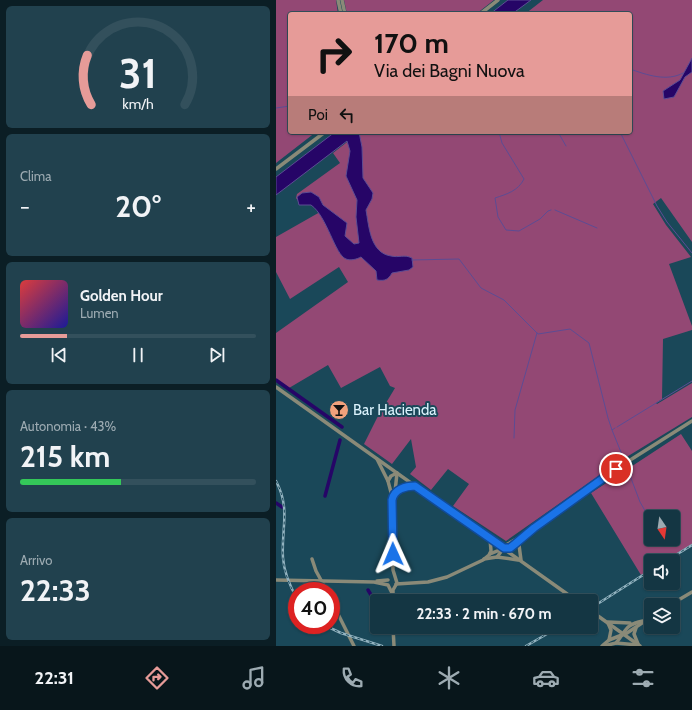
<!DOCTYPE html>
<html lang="it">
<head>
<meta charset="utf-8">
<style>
  body { margin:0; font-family:Cabin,sans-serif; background:#21414e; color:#f1f3f6; height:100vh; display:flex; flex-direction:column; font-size:15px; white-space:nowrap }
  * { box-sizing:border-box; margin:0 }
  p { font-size:13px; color:#9dabb2 }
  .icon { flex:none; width:22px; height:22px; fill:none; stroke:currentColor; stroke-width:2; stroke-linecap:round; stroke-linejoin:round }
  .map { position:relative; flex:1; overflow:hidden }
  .sheet { display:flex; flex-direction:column; gap:6px; padding:6px; background:#0b1e25; width:276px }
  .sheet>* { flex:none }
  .banner { position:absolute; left:12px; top:12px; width:344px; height:122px; border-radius:4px; box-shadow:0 1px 3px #0004,0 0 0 1px #33505c; background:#e69b98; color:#111; overflow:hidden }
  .needle { width:26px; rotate:167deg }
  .fabs { position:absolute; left:368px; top:510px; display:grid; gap:8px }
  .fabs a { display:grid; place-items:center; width:36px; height:36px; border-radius:4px; background:#143643; box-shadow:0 1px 3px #0004,0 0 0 1px #33505c; font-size:20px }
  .speed { position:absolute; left:12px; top:582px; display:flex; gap:8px; font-size:20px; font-weight:700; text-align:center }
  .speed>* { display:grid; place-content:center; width:52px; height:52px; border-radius:50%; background:#143643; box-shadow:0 1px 3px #0004,0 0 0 1px #33505c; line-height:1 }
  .speed .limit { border:6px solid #d22; background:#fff; color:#111 }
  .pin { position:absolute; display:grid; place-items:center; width:34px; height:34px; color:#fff; margin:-17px; border:2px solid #fff; border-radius:50%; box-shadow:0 1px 4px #0007 }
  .me { position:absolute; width:44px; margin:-22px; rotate:359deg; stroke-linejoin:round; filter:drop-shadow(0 0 3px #0008) }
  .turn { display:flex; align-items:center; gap:14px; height:84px; padding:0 20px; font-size:18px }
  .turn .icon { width:52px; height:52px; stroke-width:2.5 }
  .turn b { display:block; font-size:28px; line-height:34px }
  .then { display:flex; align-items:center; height:38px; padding:0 20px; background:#0003; gap:8px; font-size:15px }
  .big { font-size:30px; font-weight:700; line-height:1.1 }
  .sheet .card { flex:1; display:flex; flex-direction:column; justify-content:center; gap:6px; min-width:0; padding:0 14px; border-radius:6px; background:#21414e }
  .sheet .dial { align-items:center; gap:0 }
  .dial svg { height:104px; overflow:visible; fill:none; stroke:#33505c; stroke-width:7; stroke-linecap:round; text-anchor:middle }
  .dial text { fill:#f1f3f6; stroke:none }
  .song { display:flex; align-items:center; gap:12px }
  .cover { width:48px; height:48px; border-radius:6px; background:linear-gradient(135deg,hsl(0 70% 55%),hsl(240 70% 35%)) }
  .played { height:4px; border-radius:2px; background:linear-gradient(90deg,#e69b98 20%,#33505c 20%) }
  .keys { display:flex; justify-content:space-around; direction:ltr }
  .heat { display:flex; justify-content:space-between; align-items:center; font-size:22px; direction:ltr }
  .charge { height:6px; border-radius:3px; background:linear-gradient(90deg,#34c759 43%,#33505c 0) }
  .trip { position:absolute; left:94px; top:594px; width:228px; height:40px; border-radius:4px; background:#143643; box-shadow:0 1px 3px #0004,0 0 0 1px #33505c; font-weight:700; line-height:40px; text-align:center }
  .menu { display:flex; height:64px; justify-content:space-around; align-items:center; background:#08161b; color:#9dabb2 }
  .menu .icon { width:28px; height:28px }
  .menu .active { color:#e69b98 }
  .menu b { font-size:18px; color:#f1f3f6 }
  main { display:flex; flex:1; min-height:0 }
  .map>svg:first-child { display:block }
</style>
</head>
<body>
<main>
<section class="sheet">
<div class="card dial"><svg viewBox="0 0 100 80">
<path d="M14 69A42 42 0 1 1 86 69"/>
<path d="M14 69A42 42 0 0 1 11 31" stroke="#e69b98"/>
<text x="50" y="56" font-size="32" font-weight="700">31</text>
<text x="50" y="72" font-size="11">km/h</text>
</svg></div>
<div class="card"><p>Clima</p>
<div class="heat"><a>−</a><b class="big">20°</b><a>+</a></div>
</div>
<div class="card">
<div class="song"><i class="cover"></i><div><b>Golden Hour</b><p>Lumen</p></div></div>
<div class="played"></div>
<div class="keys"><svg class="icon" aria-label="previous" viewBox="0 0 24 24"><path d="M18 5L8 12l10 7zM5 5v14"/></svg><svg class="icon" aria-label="pause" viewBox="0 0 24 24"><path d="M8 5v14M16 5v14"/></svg><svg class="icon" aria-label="next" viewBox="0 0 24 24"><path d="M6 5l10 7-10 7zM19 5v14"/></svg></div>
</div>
<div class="card"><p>Autonomia · 43%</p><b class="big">215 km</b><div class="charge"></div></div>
<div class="card"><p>Arrivo</p><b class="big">22:33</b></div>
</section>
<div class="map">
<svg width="416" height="646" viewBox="0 0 416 646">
  <rect width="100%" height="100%" fill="#1a4859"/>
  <g fill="#934874" fill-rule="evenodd">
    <path d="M0,0H60L62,14H14V132H40L0,163Z"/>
    <path d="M68,0H218L200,14H71Z"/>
    <path d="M267,0H416V242L385,198L377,204L390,225L415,257L393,264L416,326V330L387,339L386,399L380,403L381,404L416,383V417L344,461L230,541L177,506L193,484L172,469L155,490L134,474L140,467L135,439L116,464L88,444L101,418L119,388L114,386L104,367L65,388L52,365L13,388L0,379V333L72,282L63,267L14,299L0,272V237L44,212L39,202L22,201L20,198L21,194L64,163L57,153L84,132H354V14H249Z"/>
    <path d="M405,434L416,451V544L388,561H375V569L365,575L315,493ZM375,517H397V539H375Z"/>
  </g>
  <g fill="#260567" stroke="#5c4c94">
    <path d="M232,0H255L236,14H214Z"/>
    <path d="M416,58V72L409,77L398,97L388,99L387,91L404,80Z"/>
    <path d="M59,132H83L86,147L87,178L97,193L96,199L90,210C93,226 94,253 115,256C123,258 128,254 136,258L137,267L133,270L116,273C112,280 109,281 101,280L100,271L85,257C81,259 75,261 70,259C59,255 51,216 35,205H23L21,197L26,193L35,192L43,197L47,205L71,223L69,236L78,244L83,243L80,217L81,200L70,176L74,151L71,141L0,195V177Z"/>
  </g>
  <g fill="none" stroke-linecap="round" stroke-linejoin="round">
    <g stroke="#5c4c94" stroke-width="1">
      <path d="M354,69C371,75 391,82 407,73"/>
      <path d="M0,108L14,106"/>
      <path d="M223,132L226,143L248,179C242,191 231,194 219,198L222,217L230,230L243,231L264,219L272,211L275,210"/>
      <path d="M282,132L290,146"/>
      <path d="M344,132L381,206L391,222L416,253"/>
      <path d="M279,210L321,228"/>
      <path d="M136,260L183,259L205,288L228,300L262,334L294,329L313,343L332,418L336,430L339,428"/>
      <path d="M341,427L416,381"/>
      <path d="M336,430L349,462"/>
      <path d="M238,438L239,410L261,333"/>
      <path d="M350,465L364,502L375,521"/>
    </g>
    <g stroke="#260567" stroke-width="3.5">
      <path d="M0,380L66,427"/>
      <path d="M49,496L64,440"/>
      <path d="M0,503L6,507"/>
      <path d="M92,590L100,603"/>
    </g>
    <g stroke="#8a8a78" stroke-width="3.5">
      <path d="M62,0L65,14"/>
      <path d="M66,0L69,14"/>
      <path d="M204,14L222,0"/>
      <path d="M0,169L49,132"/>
      <path d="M0,387L301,601"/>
      <path d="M101,459L112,481L116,496"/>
      <path d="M112,481L115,476L121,473"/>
      <path d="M119,492L127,488L139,486"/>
      <path d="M214,554C226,548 235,549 244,538"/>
      <path d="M221,557L230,545L246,536L340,469L416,421"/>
      <path d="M36,559L40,571L51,591"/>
      <path d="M208,559L221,557L242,560"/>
      <path d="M245,560L243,545L245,539"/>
      <path d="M0,580L98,582L112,585L116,593"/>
      <path d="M101,581L112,580"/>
      <path d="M120,584L152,582L171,577L207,560L213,555L215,551L214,538"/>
      <path d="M55,600L78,646"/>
      <path d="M117,601V590L121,583L117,570L116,500L119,492L121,473"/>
      <path d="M394,605L416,592"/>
      <path d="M315,611L364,646"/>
      <path d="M332,622L354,623"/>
      <path d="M332,623L335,630L333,640"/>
      <path d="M117,627L118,646"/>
      <path d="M360,628L358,634L362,644"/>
      <path d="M340,643L362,645"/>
      <path d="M326,646L333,640L351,633L375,617"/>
      <path d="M328,646L340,643C351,630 348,625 367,621"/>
    </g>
    <g stroke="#92b2bf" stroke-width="2.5">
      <g id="rail">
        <path d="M0,481C15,509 5,529 7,558C8,573 14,586 21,599"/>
        <path d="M390,561L416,545"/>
        <path d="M315,608L375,570"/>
        <path d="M48,625L65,633L106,646"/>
        <path d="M250,646L283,627"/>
      </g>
    </g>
    <use href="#rail" stroke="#1a4859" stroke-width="1" stroke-dasharray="3" stroke-linecap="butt"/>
  </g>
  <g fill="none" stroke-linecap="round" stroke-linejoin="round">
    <g stroke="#114b97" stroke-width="10">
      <path id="route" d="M117,554L116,500C118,489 130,486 139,486L228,548H234L239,544L258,528L340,469"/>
    </g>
    <use href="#route" stroke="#1a73e8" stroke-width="7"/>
  </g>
  <defs>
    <g id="bar-disc" transform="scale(1)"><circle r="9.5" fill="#f1a17c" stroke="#1a4859"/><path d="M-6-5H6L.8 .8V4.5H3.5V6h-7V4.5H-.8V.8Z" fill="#111"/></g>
  </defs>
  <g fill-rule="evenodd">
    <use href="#bar-disc" x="63" y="410"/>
  </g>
  <g text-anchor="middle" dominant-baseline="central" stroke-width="4" stroke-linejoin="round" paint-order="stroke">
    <g font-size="15" fill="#dbf3fd" stroke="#1a4859" text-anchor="start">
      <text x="77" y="410">Bar Hacienda</text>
    </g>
  </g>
</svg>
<div class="fabs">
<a><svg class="needle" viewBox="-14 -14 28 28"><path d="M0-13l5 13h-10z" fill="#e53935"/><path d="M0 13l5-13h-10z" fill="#9dabb2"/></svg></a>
<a><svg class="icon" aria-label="sound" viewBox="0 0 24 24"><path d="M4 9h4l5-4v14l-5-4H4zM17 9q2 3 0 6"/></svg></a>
<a><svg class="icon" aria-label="layers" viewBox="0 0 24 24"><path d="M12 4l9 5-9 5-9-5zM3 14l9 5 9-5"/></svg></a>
</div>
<div class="speed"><div class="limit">40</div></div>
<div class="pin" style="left:340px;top:469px;background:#d93025"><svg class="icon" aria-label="arrive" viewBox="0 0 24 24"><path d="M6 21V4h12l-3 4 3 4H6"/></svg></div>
<svg class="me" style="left:117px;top:554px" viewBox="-20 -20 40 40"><path d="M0-17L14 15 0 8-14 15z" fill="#1a73e8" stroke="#fff" stroke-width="4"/></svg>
<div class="trip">22:33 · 2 min · 670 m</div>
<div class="banner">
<div class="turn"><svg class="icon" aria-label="right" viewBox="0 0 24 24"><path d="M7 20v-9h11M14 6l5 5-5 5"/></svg><div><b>170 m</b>Via dei Bagni Nuova</div></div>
<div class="then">Poi<svg class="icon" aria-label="left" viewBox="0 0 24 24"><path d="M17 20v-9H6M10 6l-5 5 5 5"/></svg></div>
</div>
</div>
</main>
<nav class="menu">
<b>22:31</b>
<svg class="icon active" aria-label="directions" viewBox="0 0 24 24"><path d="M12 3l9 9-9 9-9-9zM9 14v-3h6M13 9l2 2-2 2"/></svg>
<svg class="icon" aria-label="music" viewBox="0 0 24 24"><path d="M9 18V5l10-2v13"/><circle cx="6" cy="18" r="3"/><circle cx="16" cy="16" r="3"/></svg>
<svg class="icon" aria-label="phone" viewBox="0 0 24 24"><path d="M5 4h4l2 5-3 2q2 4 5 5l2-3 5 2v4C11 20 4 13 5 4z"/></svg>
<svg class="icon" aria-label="climate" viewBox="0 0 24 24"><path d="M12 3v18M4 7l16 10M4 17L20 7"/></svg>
<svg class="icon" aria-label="car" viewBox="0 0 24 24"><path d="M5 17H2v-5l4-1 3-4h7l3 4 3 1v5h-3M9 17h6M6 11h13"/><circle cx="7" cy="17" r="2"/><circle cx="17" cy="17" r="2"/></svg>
<svg class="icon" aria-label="filters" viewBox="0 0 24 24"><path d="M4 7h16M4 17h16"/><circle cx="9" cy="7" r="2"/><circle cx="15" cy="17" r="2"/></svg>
</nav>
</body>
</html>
